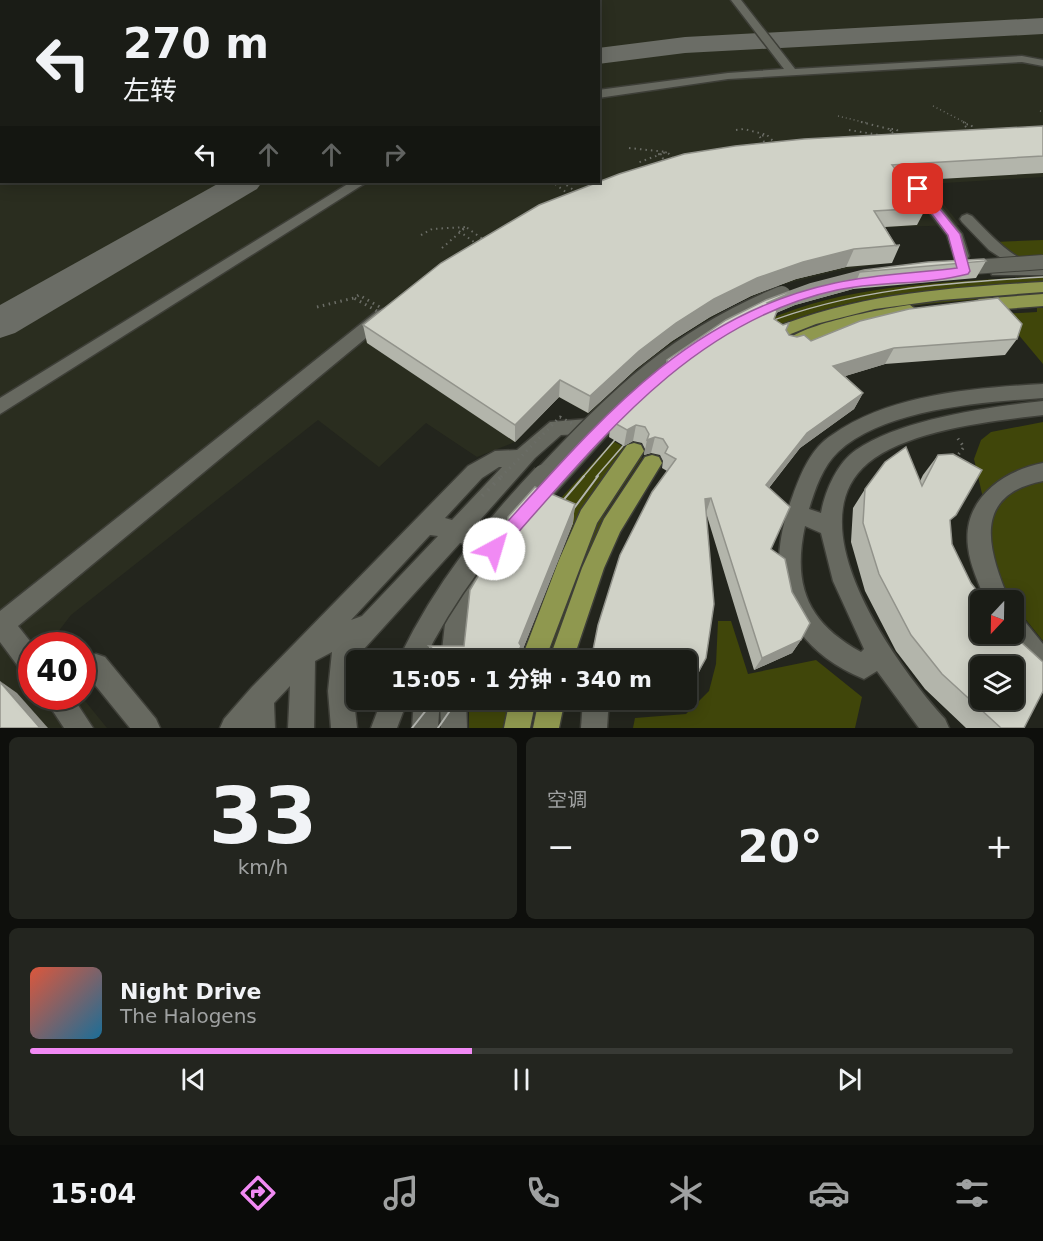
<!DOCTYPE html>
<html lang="zh">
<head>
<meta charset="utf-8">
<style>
  body { margin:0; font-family:"DejaVu Sans","Noto Sans SC",sans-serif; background:#23251f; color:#f1f3f6; height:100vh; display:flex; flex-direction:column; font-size:22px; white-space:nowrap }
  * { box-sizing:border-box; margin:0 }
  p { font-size:20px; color:#9fa1a1 }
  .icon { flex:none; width:33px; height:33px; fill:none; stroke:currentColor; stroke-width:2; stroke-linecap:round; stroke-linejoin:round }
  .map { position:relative; height:728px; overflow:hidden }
  .drawer { display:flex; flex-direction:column; gap:9px; padding:9px; background:#0e0f0c; flex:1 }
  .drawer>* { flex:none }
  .hud { position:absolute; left:0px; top:0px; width:600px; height:183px; box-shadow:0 3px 15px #0003,0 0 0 2px #383a35; background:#1a1c16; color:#f1f3f6; overflow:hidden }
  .needle { width:39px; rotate:202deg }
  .tools { position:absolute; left:970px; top:590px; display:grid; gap:12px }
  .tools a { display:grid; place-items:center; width:54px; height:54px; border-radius:9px; background:#1a1c16; box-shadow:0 3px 15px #0003,0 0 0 2px #383a35; font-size:30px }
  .speed { position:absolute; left:18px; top:632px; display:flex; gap:12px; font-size:30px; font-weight:700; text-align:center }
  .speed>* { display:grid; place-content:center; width:78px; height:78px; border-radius:50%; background:#1a1c16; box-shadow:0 3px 15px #0003,0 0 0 2px #383a35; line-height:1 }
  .speed .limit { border:9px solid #d22; background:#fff; color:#111 }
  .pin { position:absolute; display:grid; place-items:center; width:51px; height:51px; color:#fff; margin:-26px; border-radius:12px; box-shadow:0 3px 9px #0006 }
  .me { position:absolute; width:66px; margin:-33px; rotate:39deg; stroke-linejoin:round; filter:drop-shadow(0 0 4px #0008) }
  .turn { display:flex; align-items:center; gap:21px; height:126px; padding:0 24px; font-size:27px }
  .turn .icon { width:78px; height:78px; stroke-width:2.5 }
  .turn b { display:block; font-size:42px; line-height:51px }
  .lanes { display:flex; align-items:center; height:57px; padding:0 24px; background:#0003; justify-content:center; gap:30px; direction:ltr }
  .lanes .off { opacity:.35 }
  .big { font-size:45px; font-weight:700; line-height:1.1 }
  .drawer .tile { flex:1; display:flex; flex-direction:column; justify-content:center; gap:9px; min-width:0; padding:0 21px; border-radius:9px; background:#23251f }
  .drawer .dial { align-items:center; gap:0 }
  .dial b { font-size:78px; line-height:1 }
  .song { display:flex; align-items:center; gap:18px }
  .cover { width:72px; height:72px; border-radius:9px; background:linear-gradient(135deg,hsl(10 70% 55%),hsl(200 70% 35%)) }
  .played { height:6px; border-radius:3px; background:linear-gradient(90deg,#f18af4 45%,#383a35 45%) }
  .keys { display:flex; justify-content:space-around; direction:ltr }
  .heat { display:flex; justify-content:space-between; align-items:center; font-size:33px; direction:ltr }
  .drawer .tiles { flex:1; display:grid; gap:9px; grid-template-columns:1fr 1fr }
  .tile:last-child { grid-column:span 2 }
  .trip { position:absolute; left:346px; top:650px; width:351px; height:60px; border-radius:9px; background:#1a1c16; box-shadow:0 3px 15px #0003,0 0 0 2px #383a35; font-weight:700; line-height:60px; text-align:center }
  .tab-bar { display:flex; height:96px; justify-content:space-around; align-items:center; background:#0a0b09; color:#9fa1a1 }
  .tab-bar .icon { width:42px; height:42px }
  .tab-bar .active { color:#f18af4 }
  .tab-bar b { font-size:27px; color:#f1f3f6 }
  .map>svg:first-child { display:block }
</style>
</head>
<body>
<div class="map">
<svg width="1043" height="728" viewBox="0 0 1043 728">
  <rect width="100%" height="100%" fill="#23251d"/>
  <path fill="#2a2d1f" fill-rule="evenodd" d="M0,0H1043V177L928,184L960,225L867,228L888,263L837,271L781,285L734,304L682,335L627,378L589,414L559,397L515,442L477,457L426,423L379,467L318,420L71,615L48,645H32V696H81L107,728H0ZM2,2H598V182H2Z"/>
  <g fill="#40460a">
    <path d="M1043,240V257H1015L994,242Z"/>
    <path d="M1043,276V284C951,290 858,290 773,328L765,321C853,282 949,283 1043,276Z"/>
    <path d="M1043,292V295C956,302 866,302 786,340L782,337L825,319L905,302Z"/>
    <path d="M1037,308H1043V364L1001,314L1037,312Z"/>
    <path d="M1043,422V641L1014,605V600H1010L987,572L986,511L974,459L981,440L991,432Z"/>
    <path d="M613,441L626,448L584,507L559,555L469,660L551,509Z"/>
    <path d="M639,455L642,458L605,514L589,551L554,660H548L563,609L601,511Z"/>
    <path d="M718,621H731L748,674L816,660L862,697L855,728H633L635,718L686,714L709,691L716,664Z"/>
    <path d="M469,699H510L503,728H469Z"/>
  </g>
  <path fill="#717b28" d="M0,0H317L319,1L2,2L0,141Z"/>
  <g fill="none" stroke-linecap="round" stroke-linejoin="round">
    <g fill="#6b6d66" fill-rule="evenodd">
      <path d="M1043,18V34L685,53L598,64V48L685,37Z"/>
      <path d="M221,182H262L257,189L15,333L0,338V305Z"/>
    </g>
    <g stroke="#3e3f38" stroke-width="3">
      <g id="minor">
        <path d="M336,0H347L348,2H337Z"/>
        <path d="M427,0H438L439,2H428Z"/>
        <path d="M463,0H477L462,2Z"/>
        <path d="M731,0H741L795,69L1022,56L1043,60V66L1022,62L728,79L598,98V90L728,73L784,69Z"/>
        <path d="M0,150H2L0,159Z"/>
        <path d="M351,182H367L0,414V398Z"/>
        <path d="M918,185L923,186L962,234L969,256L967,260H955L947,235L911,189Z"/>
        <path d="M967,214L972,216C990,234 1016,265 1043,265V275H992L990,271L992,267L1012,265L989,250L962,222L960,219L962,216Z"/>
        <path d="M383,309L389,311L391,315L389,319L18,626L33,645L32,676L23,673L0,642V611L377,311Z"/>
        <path d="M652,374L658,376L661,381L658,386L611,431L546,503L539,506L532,503L529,497L532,491L584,434L561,435L535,458L473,528L505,533L508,540L505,547L489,551L460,543L354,660L353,691L357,728H331L328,691L332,652L315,661L314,728H288L290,686L274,703L275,728H220L224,719L252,687L468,466L495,451L517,450L550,422L600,418L646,376ZM499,467H502L452,520L445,518L482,478ZM430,535L438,536L362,616L351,620Z"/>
        <path d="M1043,384V398C983,402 883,409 838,452C823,466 815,489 809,509L821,513C825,491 837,463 856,450C901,419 989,407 1043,401V415C992,421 908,430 868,463C793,526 899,668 945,719L949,728H919L877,671L864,679C781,645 762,576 793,495C801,473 811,448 832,435C890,394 974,388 1043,384ZM805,526L821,533L833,581L864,649L861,652C808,623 792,586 805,526Z"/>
        <path d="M1043,463V481C971,495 988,550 1009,600H985C979,583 970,566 968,547C962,500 1002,471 1043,463Z"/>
        <path d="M485,551L493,554L496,561L470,607L465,660H441L447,605L477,554Z"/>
        <path d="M1014,614L1022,618L1043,644V676L1034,673L1006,634L1014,633Z"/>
        <path d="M96,654L105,657L156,719L160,728H130L87,675L84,666L87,657Z"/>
        <path d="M43,696H72L93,728H64Z"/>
        <path d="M382,699H408L397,728H371Z"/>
        <path d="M414,699H440L438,728H412Z"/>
        <path d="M440,699H466L467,728H441Z"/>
        <path d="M583,699H609L607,728H581Z"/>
      </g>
    </g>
    <g stroke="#3e3f38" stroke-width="3">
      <g id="major">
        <path d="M1043,282V292L941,300L875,309L816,324L778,339L769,333L772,329C860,293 950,288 1043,282Z"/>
        <path d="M1043,294V306L979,311L971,305L979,299Z"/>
        <path d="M910,305L918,311L916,315L853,327L791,351L785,350L782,345C794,325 886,308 910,305Z"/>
        <path d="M634,443L641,445L644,451L597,523L545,660H521L559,560L581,510L627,445Z"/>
        <path d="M652,455L659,457L662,463L620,532L604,568L573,660H549L582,568L604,519L645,457Z"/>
        <path d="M510,699H536L530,728H504Z"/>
        <path d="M539,699H565L559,728H533Z"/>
      </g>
    </g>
    <g stroke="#6b6d66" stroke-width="1.5" stroke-dasharray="1 3" stroke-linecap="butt">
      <path d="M933,106L966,123"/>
      <path d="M1040,111L1043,112"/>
      <path d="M838,116L867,123"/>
    </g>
    <g stroke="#6b6d66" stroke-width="2" stroke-dasharray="1.5 4" stroke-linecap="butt">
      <path d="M861,122L889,129L895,135"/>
      <path d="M963,122L967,124"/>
      <path d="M736,130L744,129L767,135"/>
      <path d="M849,130L880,135"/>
      <path d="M629,148L667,152L637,163"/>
      <path d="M526,184L556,182"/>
      <path d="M421,235L432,229L466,227L442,248"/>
    </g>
    <g stroke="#6b6d66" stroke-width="3" stroke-dasharray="1.5 4.5" stroke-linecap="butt">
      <path d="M317,307L354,298"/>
      <path d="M955,459L964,447L956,436"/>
    </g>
    <use href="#minor" fill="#676960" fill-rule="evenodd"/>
    <use href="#major" fill="#8f984f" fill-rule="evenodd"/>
    <g stroke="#b3b5af" stroke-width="1.5">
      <path d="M758,326C850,289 945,283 1043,277"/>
      <path d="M583,477L626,427"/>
      <path d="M596,477L635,432"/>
    </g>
    <g stroke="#b3b5af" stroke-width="2">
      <path d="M554,511L584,476"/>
      <path d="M566,519L598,476"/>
      <path d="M412,728L435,699"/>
      <path d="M438,728L458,699"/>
    </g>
    <g stroke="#3e3f38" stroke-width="16" stroke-linecap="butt">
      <path id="minor-bridge-far2" d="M960,268L1043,262"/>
    </g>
    <g stroke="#3e3f38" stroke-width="21" stroke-linecap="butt">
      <path id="minor-bridge-far1" d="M542,477C619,395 676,339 782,295"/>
    </g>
    <g stroke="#3e3f38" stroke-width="26" stroke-linecap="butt">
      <path id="minor-bridge" d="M411,660C445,590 491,532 544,476"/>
    </g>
    <g stroke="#6b6d66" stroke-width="2" stroke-dasharray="1.5 4" stroke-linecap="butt">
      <path d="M970,131L964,125L970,124L977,132"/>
      <path d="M895,135L889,129H896L902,135"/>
      <path d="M768,146L759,136L767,135L777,145"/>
      <path d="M667,163L659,154L667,152L674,159"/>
      <path d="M560,182L555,184L571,196"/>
      <path d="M562,182L578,193"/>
      <path d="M478,245L459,231L466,227L484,240"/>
    </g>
    <g stroke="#6b6d66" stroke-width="3" stroke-dasharray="1.5 4.5" stroke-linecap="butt">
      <path d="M382,314L354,298L359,295L385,310"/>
      <path d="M501,477L560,417L573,424"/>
    </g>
    <path stroke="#6b6d66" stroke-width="4" stroke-dasharray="2 6" stroke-linecap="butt" d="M482,496L502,476"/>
    <use href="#minor-bridge-far2" stroke="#676960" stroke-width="14"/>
    <use href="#minor-bridge-far1" stroke="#676960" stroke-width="18"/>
    <use href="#minor-bridge" stroke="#676960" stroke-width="23"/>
  </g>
  <g fill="#b3b5ab">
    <path d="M1043,126V173L905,181L926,208L917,225L885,227L896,246L900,245L892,263L846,267L796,279L751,296L710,317L672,341L636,369L588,413L559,397L515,442L367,343L363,325L441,263Z"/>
    <path d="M986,261L976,278L853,289L795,305L776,313L774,319L786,330L789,335L811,341L1017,339L1005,355L885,364L845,376L863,393L854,409L800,448L769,488L771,549L801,640L792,653L754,670L707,516L700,670L687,693V660L667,471L662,468L663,461L660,455L651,453L644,455L645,449L642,443L633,441L624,446L609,437L611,421L664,371L667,360L864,270Z"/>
    <path d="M938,455L950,522L952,544L1024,728H966L925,689L896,651L865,591L851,542L853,508L865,489L920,481L923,475Z"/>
    <path d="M575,504L573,523L521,654V660H432L429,646H464L496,545V533Z"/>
    <path d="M611,699H679L652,709Z"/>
  </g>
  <g fill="#92938b">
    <path d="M854,249L846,267L796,279L751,296L710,317L672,341L636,369L588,413L590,396L639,351L676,323L714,299L757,278L803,262Z"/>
    <path d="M860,272L853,289L795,305L776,313L767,303L801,288Z"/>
    <path d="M894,348L885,364L826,382L833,366Z"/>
    <path d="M560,380L559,397L515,442V425Z"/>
    <path d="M863,393L854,409L800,448L759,500L766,485L807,433Z"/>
    <path d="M636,425L633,441L624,446L627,430Z"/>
    <path d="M655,437L651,453L644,455L647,440Z"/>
    <path d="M711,498L706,513L705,499Z"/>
    <path d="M575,504L573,523L521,654V660H514L519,643Z"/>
    <path d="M801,640L792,653L754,670L762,658Z"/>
    <path d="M706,658L700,670L687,693V686Z"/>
    <path d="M0,681L17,693L48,728H40Z"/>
    <path d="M657,699H679L652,709Z"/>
  </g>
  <g fill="#d0d2c7" stroke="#92938b" stroke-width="1.5" fill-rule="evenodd">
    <path d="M1043,126V156L892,165L926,208L874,211L896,246L900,245L854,249L803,262L757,278L714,299L676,323L639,351L590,396L560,380L515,425L363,325L441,263L539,205L619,174L684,154L735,146L804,139Z"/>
    <path d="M984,259L986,261L860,272L801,288L767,303L777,311L774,319L783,325L789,323L786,330L789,335L797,337L804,335L811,341L860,321L909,309L998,298L1022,324L1017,339L894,348L833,366L863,393L807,433L766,485L790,507L771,549L785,559L792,592L810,623L801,640L762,658L711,498L705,499L714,604L706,658L691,685L687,686V660H591L598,625L620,555L652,492L676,459L665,453L668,447L663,439L655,437L647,440L649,434L645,427L636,425L627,430L611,421L665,371L669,365L667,360L726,320L766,300L810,284L864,270L928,262Z"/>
    <path d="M906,447L922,486L938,455L953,454L982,470L956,515L950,520L952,544L971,583L984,600H981V633H1011L1043,662V691L1024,728H1001L942,674L911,635L879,574L863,523L865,489L885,462ZM981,666H1014V699H981Z"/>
    <path d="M535,487L575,504L519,643L521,646L514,660H448L429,646H464L470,590L497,544L496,533L507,529L508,517Z"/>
    <path d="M0,682L40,728H0Z"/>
  </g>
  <path fill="#f18af4" stroke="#9d5a9f" stroke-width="1.5" d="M915,187H922L960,234L970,271L968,274C926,285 880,281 837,290C688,322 595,447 499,554L494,556L488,554L485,549L488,543C590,432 679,316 835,283C874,274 917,273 957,268L948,235L915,191Z"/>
</svg>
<div class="tools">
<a><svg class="needle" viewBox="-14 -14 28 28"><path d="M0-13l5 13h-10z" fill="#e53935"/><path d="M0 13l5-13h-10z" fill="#9fa1a1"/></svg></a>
<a><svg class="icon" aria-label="layers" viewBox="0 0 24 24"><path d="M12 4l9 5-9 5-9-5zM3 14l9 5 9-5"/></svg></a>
</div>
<div class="speed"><div class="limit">40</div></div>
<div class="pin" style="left:918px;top:189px;background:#d93025"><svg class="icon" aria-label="arrive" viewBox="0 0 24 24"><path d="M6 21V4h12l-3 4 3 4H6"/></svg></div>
<svg class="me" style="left:494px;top:549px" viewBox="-20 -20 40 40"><circle r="19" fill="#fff"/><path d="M0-13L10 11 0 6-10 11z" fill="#f18af4"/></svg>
<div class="trip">15:05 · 1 分钟 · 340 m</div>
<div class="hud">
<div class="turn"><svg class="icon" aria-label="left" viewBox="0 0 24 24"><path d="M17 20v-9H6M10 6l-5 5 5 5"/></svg><div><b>270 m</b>左转</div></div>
<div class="lanes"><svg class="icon" aria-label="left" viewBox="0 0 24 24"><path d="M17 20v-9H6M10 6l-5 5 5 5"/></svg><svg class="icon off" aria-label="ahead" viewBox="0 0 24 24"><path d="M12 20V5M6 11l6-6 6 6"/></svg><svg class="icon off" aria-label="ahead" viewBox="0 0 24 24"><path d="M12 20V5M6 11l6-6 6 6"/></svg><svg class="icon off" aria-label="right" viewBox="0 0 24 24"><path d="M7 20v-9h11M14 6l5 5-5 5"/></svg></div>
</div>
</div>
<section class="drawer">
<div class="tiles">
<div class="tile dial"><b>33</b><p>km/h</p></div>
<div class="tile"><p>空调</p>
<div class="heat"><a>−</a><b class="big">20°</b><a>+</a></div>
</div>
<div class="tile">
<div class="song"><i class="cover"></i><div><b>Night Drive</b><p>The Halogens</p></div></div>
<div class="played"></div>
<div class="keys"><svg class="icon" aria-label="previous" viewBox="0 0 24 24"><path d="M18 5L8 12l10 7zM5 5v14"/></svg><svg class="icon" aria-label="pause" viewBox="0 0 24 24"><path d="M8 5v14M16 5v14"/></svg><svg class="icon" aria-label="next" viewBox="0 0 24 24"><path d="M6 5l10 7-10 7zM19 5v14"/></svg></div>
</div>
</div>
</section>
<nav class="tab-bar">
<b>15:04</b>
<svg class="icon active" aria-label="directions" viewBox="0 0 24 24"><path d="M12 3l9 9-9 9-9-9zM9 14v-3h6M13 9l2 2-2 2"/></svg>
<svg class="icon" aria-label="music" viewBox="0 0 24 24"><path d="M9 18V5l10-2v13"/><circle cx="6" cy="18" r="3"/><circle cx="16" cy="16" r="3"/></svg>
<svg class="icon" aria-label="phone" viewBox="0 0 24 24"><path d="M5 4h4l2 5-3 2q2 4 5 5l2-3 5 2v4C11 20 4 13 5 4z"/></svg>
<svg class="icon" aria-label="climate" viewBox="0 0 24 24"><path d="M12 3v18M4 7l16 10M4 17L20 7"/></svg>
<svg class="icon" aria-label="car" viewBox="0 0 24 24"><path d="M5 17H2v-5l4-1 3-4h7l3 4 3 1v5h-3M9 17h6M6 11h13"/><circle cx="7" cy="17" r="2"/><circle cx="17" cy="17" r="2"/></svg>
<svg class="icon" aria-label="filters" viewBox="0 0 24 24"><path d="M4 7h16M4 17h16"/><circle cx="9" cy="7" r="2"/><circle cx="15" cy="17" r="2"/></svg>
</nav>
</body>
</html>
